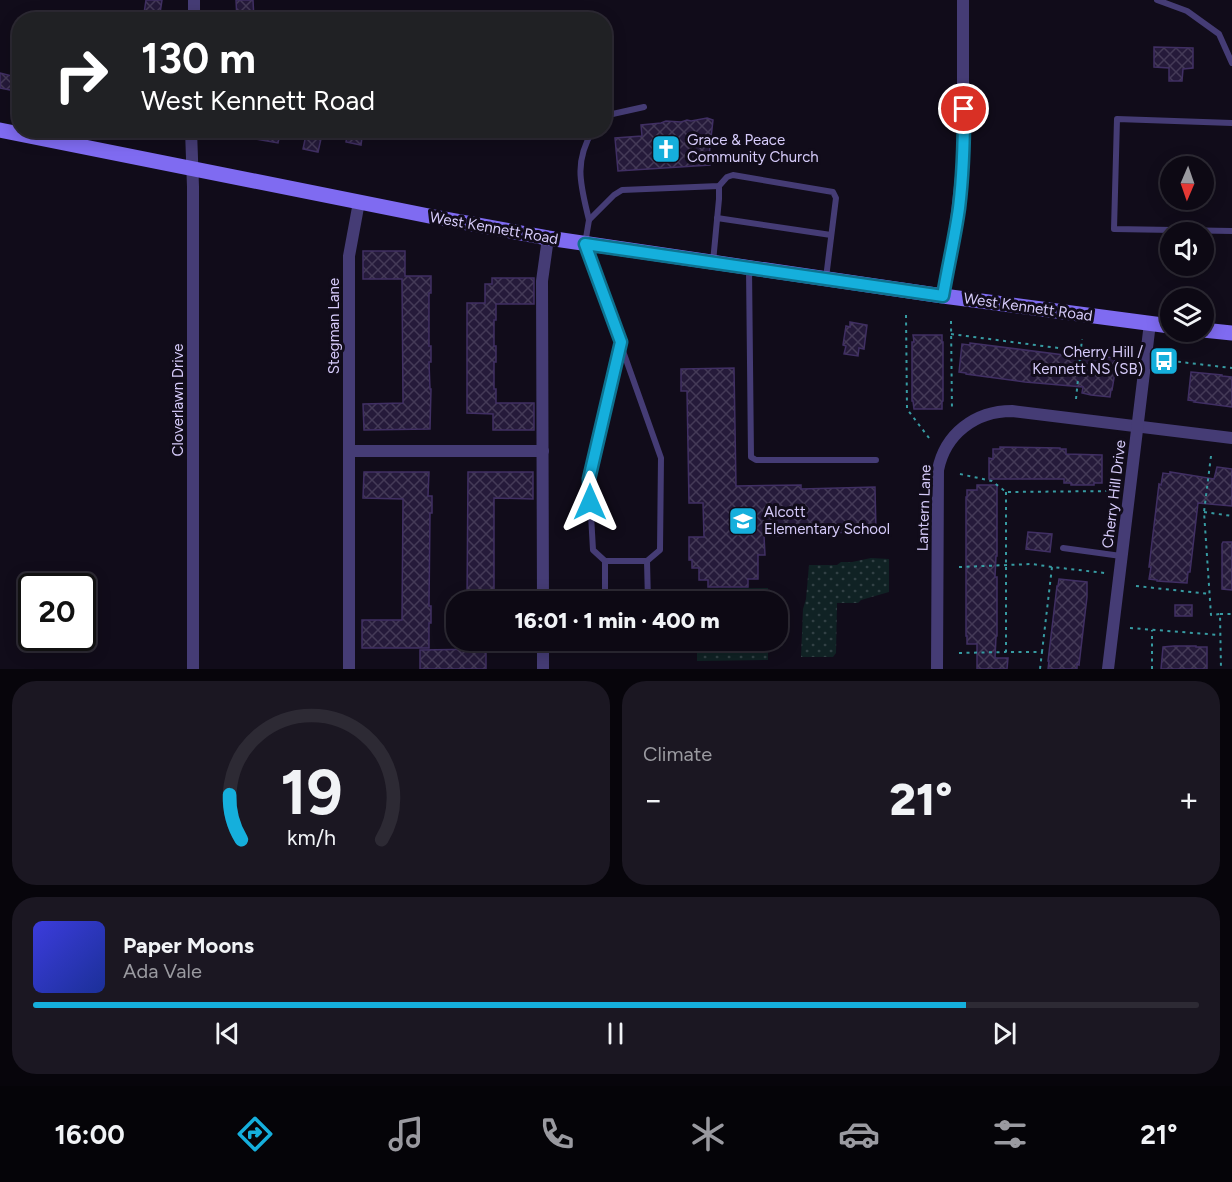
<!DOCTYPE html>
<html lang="en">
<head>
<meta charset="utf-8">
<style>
  body { margin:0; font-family:Figtree,sans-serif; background:#1b1722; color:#f1f3f6; height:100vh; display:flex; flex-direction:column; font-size:22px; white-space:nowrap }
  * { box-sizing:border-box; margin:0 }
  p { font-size:20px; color:#9a9aa0 }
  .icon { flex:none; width:33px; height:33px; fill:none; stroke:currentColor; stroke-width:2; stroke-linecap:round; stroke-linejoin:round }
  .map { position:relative; height:669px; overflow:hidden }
  .sheet { display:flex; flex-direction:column; gap:12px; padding:12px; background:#07050b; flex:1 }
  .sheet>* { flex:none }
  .top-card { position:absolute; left:12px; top:12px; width:600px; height:126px; border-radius:24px; box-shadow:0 3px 15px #0003,0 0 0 2px #2d2a34; background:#202124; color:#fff; overflow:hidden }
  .needle { width:39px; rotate:182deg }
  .buttons { position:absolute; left:1160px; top:156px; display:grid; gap:12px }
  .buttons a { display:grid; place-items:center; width:54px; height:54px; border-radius:50%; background:#0d0914; box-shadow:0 3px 15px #0003,0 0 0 2px #2d2a34; font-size:30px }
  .speed { position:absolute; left:18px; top:573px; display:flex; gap:12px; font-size:30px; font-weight:700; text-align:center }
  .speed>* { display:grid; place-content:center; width:78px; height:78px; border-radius:50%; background:#0d0914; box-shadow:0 3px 15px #0003,0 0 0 2px #2d2a34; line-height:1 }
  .speed .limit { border:3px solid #111; border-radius:9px; background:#fff; color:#111 }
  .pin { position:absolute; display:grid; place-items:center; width:51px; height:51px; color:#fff; margin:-26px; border:3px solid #fff; border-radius:50%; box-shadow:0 2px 6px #0007 }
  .me { position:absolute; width:66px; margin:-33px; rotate:0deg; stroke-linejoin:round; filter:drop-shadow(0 0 4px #0008) }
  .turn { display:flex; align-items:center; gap:21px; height:126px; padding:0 30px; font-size:27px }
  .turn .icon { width:78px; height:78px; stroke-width:2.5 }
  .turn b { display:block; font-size:42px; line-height:51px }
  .big { font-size:45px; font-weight:800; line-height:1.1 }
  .sheet .tile { flex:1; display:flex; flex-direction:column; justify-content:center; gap:9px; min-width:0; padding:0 21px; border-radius:24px; background:#1b1722 }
  .sheet .dial { align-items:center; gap:0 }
  .dial svg { height:156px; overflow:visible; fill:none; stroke:#2d2a34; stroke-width:7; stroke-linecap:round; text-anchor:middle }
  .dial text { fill:#f1f3f6; stroke:none }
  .song { display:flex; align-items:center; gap:18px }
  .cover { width:72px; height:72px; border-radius:9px; background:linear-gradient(135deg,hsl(240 70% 55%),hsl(230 70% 35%)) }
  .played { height:6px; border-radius:3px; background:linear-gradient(90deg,#15afdc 80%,#2d2a34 80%) }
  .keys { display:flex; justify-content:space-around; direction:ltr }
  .heat { display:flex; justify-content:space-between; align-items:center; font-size:33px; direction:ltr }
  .sheet .tiles { flex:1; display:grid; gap:12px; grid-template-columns:1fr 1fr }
  .tile:last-child { grid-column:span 2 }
  .trip { position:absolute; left:446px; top:591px; width:342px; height:60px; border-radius:24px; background:#0d0914; box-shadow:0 3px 15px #0003,0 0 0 2px #2d2a34; font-weight:800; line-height:60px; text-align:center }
  .tab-bar { display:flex; height:96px; justify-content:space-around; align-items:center; background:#050408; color:#9a9aa0 }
  .tab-bar .icon { width:42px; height:42px }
  .tab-bar .selected { color:#15afdc }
  .tab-bar b { font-size:27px; color:#f1f3f6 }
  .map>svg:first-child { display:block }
</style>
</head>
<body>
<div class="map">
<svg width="1232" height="669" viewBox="0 0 1232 669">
  <defs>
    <pattern id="park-dots" width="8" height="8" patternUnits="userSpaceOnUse" patternTransform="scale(1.5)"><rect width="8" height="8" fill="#102224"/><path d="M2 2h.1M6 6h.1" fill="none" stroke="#324145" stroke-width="1.8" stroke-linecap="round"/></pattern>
    <pattern id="building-cross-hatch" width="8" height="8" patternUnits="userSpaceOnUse" patternTransform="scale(1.5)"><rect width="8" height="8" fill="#251a3a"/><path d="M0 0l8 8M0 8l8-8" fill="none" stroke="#443a57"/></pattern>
  </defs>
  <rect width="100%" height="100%" fill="#110c1a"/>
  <g fill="url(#park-dots)">
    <path d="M871,558L889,559V592L861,600L858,603H837L836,653L833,657H801L803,609L806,599L809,565H837L841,562H852Z"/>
    <path d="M768,588V601H696V589Z"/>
    <path d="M697,641H768V660L697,661Z"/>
  </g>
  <g fill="#102224">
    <path d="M766,591V601H698L697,592Z"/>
    <path d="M698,641H767V654L698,655Z"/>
  </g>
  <g fill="url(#building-cross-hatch)" stroke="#402f63" stroke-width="1.5">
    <path d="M146,0H162L159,20H143Z"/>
    <path d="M236,0H253L254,20H237Z"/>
    <path d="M1154,47L1193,48V68L1183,69L1182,81H1169V68L1154,67Z"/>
    <path d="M0,73L20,78V92L0,88Z"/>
    <path d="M707,118L713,120L709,156L710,165L618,171L615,138L642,136L641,125L661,123L666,121L681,122L687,120L691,121Z"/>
    <path d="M240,130H281L278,143L239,136Z"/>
    <path d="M307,130H323L318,152L303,149Z"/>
    <path d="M348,130H363L361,145L346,142Z"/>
    <path d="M363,251H405V276H431V293H429V346H431V362H429L430,389H431L430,429L364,430L363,404L403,403L402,279H363Z"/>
    <path d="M492,278H534V304H496V320H494V346H496V362H494V389H496V403H534V430H493V414L467,413V303H485V284H492Z"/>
    <path d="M850,322L867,325L864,349L859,348L858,356L844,354L846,346L843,345L846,326L850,327Z"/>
    <path d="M913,335H942V342H943V401L942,402V409H914L913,401H912V342H914Z"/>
    <path d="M970,343L1064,355V356L1086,359L1087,355L1115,358L1114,366H1116L1112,390H1111L1110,397L1091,395L1082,393L1083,387L1025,382L966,374V373L959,372L962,344L970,345Z"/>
    <path d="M734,368L736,486L801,485V489L875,487L876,532L802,533V535L764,536L765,555H758V579H748V587H708V580H699V568H692V560H689V537H704L703,503H689L687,391H681V369Z"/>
    <path d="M1191,372L1222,375V376L1232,377V407L1194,402L1195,401L1188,400Z"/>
    <path d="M1000,447L1060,448V449H1066V454L1102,455V483H1094V485H1071V483H1064V479H989V458L993,459V449H1000Z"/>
    <path d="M1217,467L1232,469V506L1198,503L1190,572H1188L1187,583L1157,581V580L1149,579L1151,567H1149L1159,484L1161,485L1163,473L1170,474V472L1214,479Z"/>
    <path d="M364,472H429L428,496H432V513H430L429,606H431V623H429V648H362V620H402L403,499L363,498Z"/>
    <path d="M468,472H533V499L494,498V602H467Z"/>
    <path d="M977,485H997V556H996L995,577H997V636L996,637L995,658H1008L1007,669H977V644H967V636H966V497H967V490H977Z"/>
    <path d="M1028,532L1052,534L1050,552L1026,549Z"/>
    <path d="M1223,542H1232V590L1222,589V544Z"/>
    <path d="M1059,579L1087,582V597L1079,665L1077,664V669H1048L1049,661H1048L1057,586H1058Z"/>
    <rect x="1175" y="605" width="17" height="11"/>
    <path d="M1174,646H1196V647H1207V669H1161L1163,647Z"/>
    <path d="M486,649V669H420V650Z"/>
  </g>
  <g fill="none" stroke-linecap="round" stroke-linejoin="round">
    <g stroke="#379ba2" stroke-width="2" stroke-dasharray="3 4.5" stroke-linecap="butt">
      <path d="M906,315L907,409L929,438"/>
      <path d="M951,321L952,411"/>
      <path d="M951,334L1081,351"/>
      <path d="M1163,360L1232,368"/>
      <path d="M1076,399L1082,339"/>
      <path d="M1211,456L1204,512L1211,615L1220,614L1221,669"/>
      <path d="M960,474L992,481L1006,492L1115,491"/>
      <path d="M1006,492V652H1042L1040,669"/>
      <path d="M1204,512L1232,516"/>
      <path d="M959,567L1032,564L1052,567"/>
      <path d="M1136,586L1210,594"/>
      <path d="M1220,614H1232"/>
      <path d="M1130,628L1220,635"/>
      <path d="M1042,652L1052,567L1105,573"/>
      <path d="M959,653L1006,652"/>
      <path d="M1152,669V630"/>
    </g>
    <g stroke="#453c75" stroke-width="6">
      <path d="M1157,0L1187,11L1219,34L1232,63"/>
      <path d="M604,117L608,115L644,107"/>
      <path d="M1232,123L1117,119L1114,229L1232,231"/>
      <path d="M717,218L831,235"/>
      <path d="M589,220C581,186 573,163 593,130"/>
      <path d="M713,262L719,199V186"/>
      <path d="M749,268L751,457L756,460H876"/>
      <path d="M621,342L589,479L593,550L605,561H647L660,550L661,458L585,244L589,220L614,195L622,190L719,186L727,177L733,175L833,192L836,198L826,278"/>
      <path d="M1063,548L1121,556"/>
      <path d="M605,561V602"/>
      <path d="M647,561L648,602"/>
    </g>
    <g stroke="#453c75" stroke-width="12">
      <path d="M194,20V0"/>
      <path d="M191,130L193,187V669"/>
      <path d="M943,296L955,230L963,159V0"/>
      <path d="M349,451H543"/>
      <path d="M543,602L542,281L548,238"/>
      <path d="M543,640V669"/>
      <path d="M349,669V256L359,202"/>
      <path d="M937,669L938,470C945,434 975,411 1012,411L1232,438"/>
      <path d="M1108,669L1150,323"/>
    </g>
    <g stroke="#7f6bf1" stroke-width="15">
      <path d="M0,130L429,216L548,238L943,296L1170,326"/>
      <path d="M1203,330L1232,333"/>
    </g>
  </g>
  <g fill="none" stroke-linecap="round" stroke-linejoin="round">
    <g stroke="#0e728f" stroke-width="15">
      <path id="route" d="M590,502L589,479L621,342L585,244L943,296C948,266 955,237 959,208C963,175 964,142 964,109"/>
    </g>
    <use href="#route" stroke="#15afdc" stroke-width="10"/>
  </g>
  <defs>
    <g id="church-square" transform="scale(1.5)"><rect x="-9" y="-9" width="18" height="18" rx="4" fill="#15afdc" stroke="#110c1a"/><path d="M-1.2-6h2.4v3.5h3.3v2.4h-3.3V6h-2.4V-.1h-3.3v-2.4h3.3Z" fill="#fff"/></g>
    <g id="bus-square" transform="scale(1.5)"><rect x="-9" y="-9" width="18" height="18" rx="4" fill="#15afdc" stroke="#110c1a"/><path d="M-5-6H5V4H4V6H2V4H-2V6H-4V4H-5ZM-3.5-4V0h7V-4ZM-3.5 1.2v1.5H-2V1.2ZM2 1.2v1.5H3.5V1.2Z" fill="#fff"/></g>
    <g id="school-square" transform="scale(1.5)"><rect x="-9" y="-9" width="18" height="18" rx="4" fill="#15afdc" stroke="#110c1a"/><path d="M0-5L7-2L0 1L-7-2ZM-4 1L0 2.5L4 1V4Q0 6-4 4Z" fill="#fff"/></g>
  </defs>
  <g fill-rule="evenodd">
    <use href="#church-square" x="666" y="149"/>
    <use href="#bus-square" x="1164" y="361"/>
    <use href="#school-square" x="743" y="521"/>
  </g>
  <g text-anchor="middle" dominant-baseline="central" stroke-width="6" stroke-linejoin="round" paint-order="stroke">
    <g font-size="15" fill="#d6cbfa" stroke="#110c1a" text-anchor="start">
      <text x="687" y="140">Grace &amp; Peace<tspan x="687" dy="17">Community Church</tspan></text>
      <text x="1143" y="352" text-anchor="end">Cherry Hill /<tspan x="1143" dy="17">Kennett NS (SB)</tspan></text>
      <text x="764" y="512">Alcott<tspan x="764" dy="17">Elementary School</tspan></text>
    </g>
    <g font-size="15" fill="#d6cbfa" stroke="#110c1a">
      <text transform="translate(494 228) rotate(10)">West Kennett Road</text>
      <text transform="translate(1028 307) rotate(8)">West Kennett Road</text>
      <text transform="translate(334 326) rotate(-90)">Stegman Lane</text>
      <text transform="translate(178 400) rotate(-90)">Cloverlawn Drive</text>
      <text transform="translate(1114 494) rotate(-83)">Cherry Hill Drive</text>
      <text transform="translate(924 508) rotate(-88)">Lantern Lane</text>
    </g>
  </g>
</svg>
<div class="buttons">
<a><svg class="needle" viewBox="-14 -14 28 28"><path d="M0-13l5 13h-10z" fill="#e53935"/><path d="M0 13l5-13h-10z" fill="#9a9aa0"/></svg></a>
<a><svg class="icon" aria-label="sound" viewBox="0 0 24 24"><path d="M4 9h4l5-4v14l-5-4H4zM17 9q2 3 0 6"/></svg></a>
<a><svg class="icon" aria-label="layers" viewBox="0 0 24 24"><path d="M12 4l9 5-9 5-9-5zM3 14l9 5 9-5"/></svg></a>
</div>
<div class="speed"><div class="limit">20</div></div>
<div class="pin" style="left:964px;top:109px;background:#d93025"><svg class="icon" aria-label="arrive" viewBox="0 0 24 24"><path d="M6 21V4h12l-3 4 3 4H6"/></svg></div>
<svg class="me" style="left:590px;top:502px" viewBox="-20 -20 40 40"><path d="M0-17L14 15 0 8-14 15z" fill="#15afdc" stroke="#fff" stroke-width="4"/></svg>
<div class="trip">16:01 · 1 min · 400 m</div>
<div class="top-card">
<div class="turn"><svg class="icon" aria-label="right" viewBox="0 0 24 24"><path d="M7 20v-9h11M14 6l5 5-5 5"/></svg><div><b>130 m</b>West Kennett Road</div></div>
</div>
</div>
<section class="sheet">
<div class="tiles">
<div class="tile dial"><svg viewBox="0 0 100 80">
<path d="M14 69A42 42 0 1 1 86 69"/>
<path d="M14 69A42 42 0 0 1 8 46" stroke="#15afdc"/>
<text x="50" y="56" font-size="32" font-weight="700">19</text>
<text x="50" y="72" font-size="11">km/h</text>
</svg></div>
<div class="tile"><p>Climate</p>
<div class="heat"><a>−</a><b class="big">21°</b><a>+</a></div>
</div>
<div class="tile">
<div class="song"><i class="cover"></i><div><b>Paper Moons</b><p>Ada Vale</p></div></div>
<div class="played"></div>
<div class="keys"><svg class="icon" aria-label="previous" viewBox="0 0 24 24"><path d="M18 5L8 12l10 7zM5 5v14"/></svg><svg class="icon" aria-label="pause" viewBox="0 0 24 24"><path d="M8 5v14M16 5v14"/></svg><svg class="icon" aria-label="next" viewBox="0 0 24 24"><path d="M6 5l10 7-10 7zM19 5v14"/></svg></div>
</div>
</div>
</section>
<nav class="tab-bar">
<b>16:00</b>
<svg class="icon selected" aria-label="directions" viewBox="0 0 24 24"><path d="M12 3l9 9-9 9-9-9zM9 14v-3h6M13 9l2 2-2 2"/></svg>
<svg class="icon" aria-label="music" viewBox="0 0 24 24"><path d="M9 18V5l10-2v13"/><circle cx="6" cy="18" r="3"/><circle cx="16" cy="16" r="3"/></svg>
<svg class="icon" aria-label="phone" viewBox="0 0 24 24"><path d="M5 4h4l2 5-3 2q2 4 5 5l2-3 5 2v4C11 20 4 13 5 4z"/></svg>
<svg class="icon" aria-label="climate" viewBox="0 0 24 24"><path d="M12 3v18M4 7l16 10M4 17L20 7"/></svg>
<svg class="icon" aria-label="car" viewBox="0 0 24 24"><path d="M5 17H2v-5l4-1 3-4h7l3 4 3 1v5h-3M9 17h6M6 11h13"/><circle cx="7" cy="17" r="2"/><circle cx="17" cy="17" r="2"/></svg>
<svg class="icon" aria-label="filters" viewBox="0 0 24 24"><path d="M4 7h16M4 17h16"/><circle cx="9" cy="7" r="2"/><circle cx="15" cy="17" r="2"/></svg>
<b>21°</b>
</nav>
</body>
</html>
